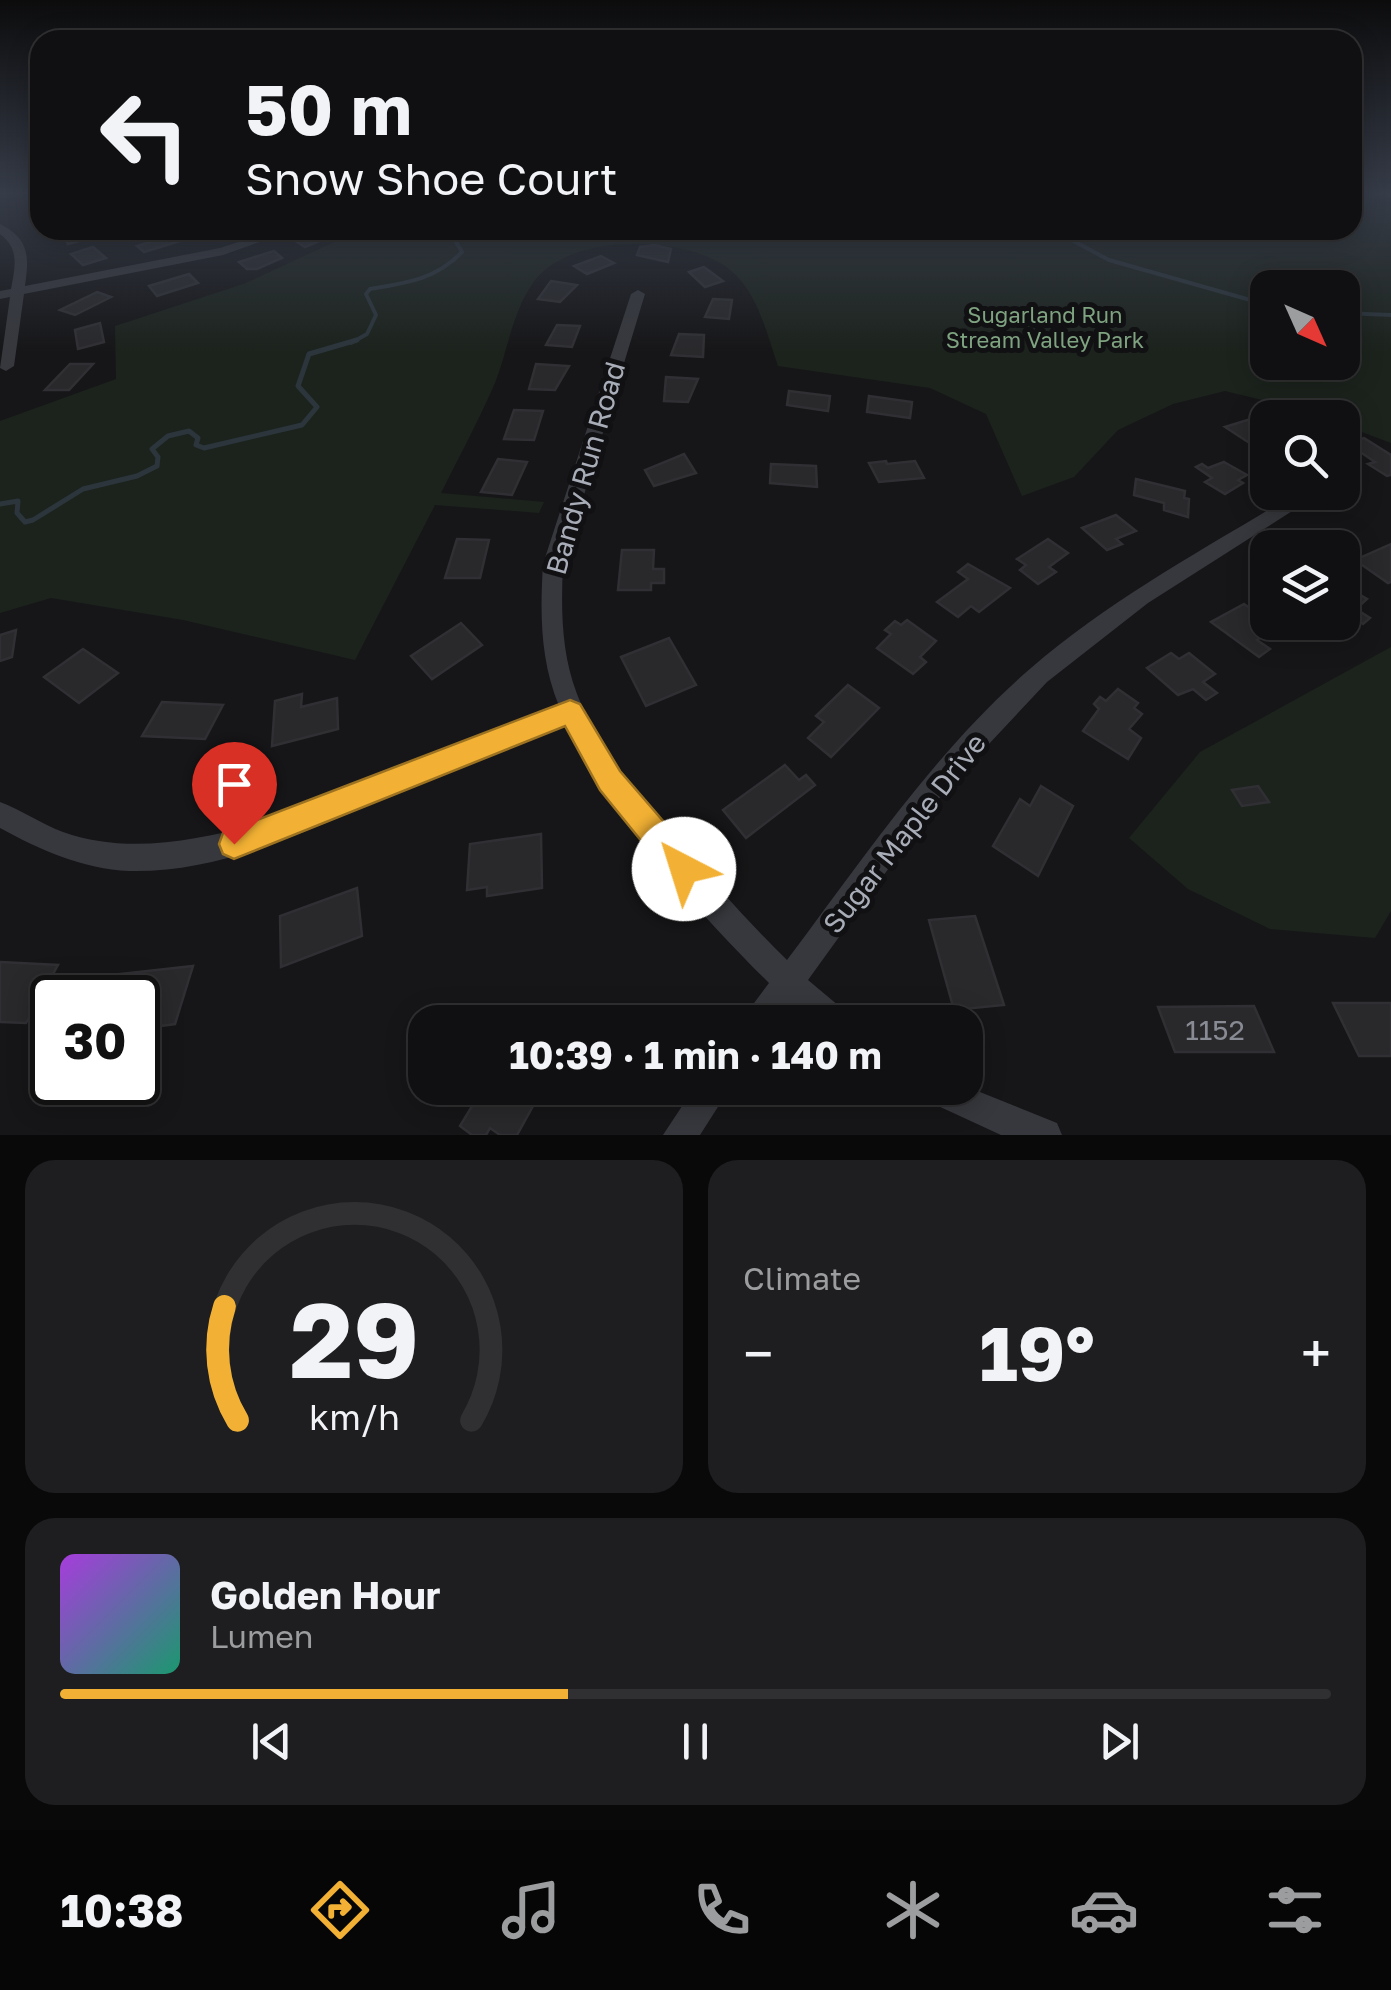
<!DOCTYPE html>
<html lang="en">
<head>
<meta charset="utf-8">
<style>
  body { margin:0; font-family:"Golos Text",sans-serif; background:#1e1e20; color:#f1f3f6; height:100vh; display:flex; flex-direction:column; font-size:38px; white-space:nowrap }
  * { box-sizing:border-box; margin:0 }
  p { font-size:32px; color:#9c9d9f }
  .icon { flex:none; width:55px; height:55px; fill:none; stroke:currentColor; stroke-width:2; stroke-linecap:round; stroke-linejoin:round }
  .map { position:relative; height:1135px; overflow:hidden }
  .details { display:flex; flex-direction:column; gap:25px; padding:25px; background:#09090a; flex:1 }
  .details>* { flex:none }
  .guide { position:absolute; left:30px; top:30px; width:1332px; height:210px; border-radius:30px; box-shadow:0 5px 25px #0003,0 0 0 2px #303032; background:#101012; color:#f1f3f6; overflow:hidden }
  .needle { width:65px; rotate:135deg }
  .tools { position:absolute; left:1250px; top:270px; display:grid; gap:20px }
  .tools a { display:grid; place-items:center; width:110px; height:110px; border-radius:20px; background:#101012; box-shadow:0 5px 25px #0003,0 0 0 2px #303032; font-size:50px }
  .speed { position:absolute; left:30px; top:975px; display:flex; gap:20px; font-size:50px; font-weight:700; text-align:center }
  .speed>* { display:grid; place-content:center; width:130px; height:130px; border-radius:50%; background:#101012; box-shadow:0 5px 25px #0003,0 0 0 2px #303032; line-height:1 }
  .speed .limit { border:5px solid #111; border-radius:15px; background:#fff; color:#111 }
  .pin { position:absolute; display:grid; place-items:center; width:85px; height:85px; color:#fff; margin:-102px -42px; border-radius:50% 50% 50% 0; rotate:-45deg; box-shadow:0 0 10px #0007 }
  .pin .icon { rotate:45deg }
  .me { position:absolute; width:110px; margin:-55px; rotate:320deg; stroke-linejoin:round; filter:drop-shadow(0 0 8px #0008) }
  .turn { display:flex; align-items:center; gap:35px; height:210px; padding:0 50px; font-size:45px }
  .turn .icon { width:130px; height:130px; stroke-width:2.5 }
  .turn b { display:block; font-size:70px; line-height:85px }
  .big { font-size:75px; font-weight:700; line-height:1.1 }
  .details .tile { flex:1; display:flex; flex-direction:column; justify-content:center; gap:15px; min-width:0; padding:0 35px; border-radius:30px; background:#1e1e20 }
  .details .dial { align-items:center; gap:0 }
  .dial svg { height:260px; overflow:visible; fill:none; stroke:#303032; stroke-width:7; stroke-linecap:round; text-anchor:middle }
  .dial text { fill:#f1f3f6; stroke:none }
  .song { display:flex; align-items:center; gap:30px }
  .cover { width:120px; height:120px; border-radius:15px; background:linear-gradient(135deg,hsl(280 70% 55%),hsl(160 70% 35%)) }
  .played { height:10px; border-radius:5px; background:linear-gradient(90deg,#f2b134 40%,#303032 40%) }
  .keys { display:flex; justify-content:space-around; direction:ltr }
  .heat { display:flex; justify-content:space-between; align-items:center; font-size:55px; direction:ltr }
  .details .tiles { flex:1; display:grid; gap:25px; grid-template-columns:1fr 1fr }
  .tile:last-child { grid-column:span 2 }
  .trip { position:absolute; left:408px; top:1005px; width:575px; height:100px; border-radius:30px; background:#101012; box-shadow:0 5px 25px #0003,0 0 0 2px #303032; font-weight:700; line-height:100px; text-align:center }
  .menu { display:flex; height:160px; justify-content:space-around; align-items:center; background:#060607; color:#9c9d9f }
  .menu .icon { width:70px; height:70px }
  .menu .current { color:#f2b134 }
  .menu b { font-size:45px; color:#f1f3f6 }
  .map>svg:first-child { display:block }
</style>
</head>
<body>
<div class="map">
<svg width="1391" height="1135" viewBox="0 0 1391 1135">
  <rect width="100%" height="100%" fill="#161618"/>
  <g fill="#1c231d" fill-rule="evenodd">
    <path d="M1353,193H1391V443L1343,425L1342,418L1308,413L1307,417H1299L1298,409L1225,391L1173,404L1118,430L1074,477L1022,496L986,414L930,388L778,366C766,332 757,288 725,266C679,235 567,233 533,283C512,313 508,350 495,383C479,420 459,457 441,493L544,502L539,513L435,505L355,660L183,620L51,598L0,613V421L116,379L115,326L246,283L360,230H1352ZM1268,288H1342V362H1268Z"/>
    <path d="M1391,647V911L1375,938L1270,929L1188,889L1129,838L1200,752Z"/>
  </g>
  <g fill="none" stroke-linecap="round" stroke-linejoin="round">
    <g stroke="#2c353c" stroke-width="4">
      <path d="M1053,230L1109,260L1268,305"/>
      <path d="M1342,313L1391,315"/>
      <path d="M351,343L367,334L376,315L366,294L370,289C406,283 435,280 462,252L456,242L477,230"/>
    </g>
    <path stroke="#2c353c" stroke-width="5" d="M0,504L18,501L17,513L25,522L33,520L83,489L137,476L157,466L158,457L152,449L168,436L189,431L198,438L196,445L204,448L302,425L317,407L298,386L309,354L357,340"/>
  </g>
  <g fill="#29292c" stroke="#303034" stroke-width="2.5">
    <path d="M68,230H84L90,238L68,244L63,236L70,234Z"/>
    <path d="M322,231L334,235L305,247L297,242Z"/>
    <path d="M173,235L180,241L144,252L137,246Z"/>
    <path d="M654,245L671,249L668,262L637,255L640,247Z"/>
    <path d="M93,247L106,258L83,265L71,254Z"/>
    <path d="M274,251L282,258L257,269H247L239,262Z"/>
    <path d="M601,256L614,263L587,274L574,266Z"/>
    <path d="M704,267L723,281L705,287L689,272Z"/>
    <path d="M189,274L198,283L157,296L149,286Z"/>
    <path d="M551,281L577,285L560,302L538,299Z"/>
    <path d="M97,292L111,297L75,315L60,310Z"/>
    <path d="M713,299L732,300L729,319L705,317Z"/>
    <path d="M100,323L104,342L78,349L75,330Z"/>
    <path d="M557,325L580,326L572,347L546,345Z"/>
    <path d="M679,334L704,335L703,357L671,355Z"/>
    <path d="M70,364H93L69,390H45Z"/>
    <path d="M536,364L569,366L555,390L529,389Z"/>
    <path d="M666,377L698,379L688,402L664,401Z"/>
    <path d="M789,391L830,396L828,411L787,405Z"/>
    <path d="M869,396L912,402L910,418L867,412Z"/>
    <path d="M514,410L543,411L534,440L504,439Z"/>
    <path d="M1260,416L1268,421V435L1261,437L1268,441V449L1262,451L1225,427Z"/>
    <path d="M1364,438L1391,455V475L1387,476L1368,464L1375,462L1347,443Z"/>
    <path d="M684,454L696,473L654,486L645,470Z"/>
    <path d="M498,459L527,462L512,495L481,492Z"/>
    <path d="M886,461L887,464L915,461L924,478L879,482L869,463Z"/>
    <path d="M1224,462L1247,475L1238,480L1243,483L1225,494L1205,482L1212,478L1196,467L1202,464L1208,468Z"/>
    <path d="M771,464L816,466L817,487L770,483Z"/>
    <path d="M1136,479L1185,491L1184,498L1189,499L1188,517L1164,510V503L1134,495Z"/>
    <path d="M1116,515L1136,531L1116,539L1122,544L1107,550L1082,528Z"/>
    <path d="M457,539L489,540L480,578H445Z"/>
    <path d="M1048,539L1068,553L1049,567L1056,572L1038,584L1020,570L1026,565L1017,559Z"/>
    <path d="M1391,544V582L1388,583L1355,560Z"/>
    <path d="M622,550H654L653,569H664V583H651V590H618Z"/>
    <path d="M968,564L1010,588L979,612L971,606L958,617L937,602L968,579L958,572Z"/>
    <path d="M1342,584L1367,599L1356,609L1370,618L1363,624L1349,615L1342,621Z"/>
    <path d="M1244,604L1276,626L1257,640L1270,649L1259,657L1211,622Z"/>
    <path d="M907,620L936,641L920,657L926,662L913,674L877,648L891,634L885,630L895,621L901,625Z"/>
    <path d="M461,623L482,645L432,679L411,656Z"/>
    <path d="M16,630L12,657L0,661V635Z"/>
    <path d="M669,638L696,685L646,706L621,657Z"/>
    <path d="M83,649L118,673L79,703L44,677Z"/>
    <path d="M1171,653L1179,659L1189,653L1215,674L1203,682L1217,693L1206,700L1193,689L1178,695L1147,668Z"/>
    <path d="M848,685L879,708L831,757L808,738L824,722L816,716Z"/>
    <path d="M1118,689L1138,703L1134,708L1142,714L1129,729L1141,738L1128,759L1083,731L1099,709L1094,704L1100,697L1106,701Z"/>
    <path d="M302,694L301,707L337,698L338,729L272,746L275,701Z"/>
    <path d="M162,702L223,705L205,739L142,736Z"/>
    <path d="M785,765L799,780L806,775L815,785L746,838L723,810Z"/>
    <path d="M1041,786L1073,806L1038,876L993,846L1020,799L1030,806Z"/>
    <path d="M1258,786L1269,802L1242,806L1232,790Z"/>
    <path d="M541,834L542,888L487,896V887L467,890L470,844Z"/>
    <path d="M357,888L362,936L281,967L280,916Z"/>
    <path d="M975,916L1004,1005L954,1010L929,920Z"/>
    <path d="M0,962L58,965L26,1023L0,1022Z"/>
    <path d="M193,966L175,1024L138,1029V998H104L112,975Z"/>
    <path d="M1333,1003H1391V1056H1359Z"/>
    <path d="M1254,1006L1274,1052H1175L1158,1007Z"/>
    <path d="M483,1088H543L517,1135H500L490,1128L486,1135H472L460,1126Z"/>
  </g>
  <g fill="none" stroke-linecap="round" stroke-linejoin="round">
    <g fill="#37383d" fill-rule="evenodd">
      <path d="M0,224C30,239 29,257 25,286L220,248L275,230H293L223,255L24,294L14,366L6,371L0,368L10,297L0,299V291L11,289C15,267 20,249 0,234Z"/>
      <path d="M638,290L645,294L563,564C561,608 561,652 577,694C598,749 639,795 677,840C712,881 748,922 787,960C863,859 935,751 1031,668C1112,598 1208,547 1298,492H1322L1148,603L1047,682L943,793L808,980L845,1011L849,1022H811L791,1004L777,1022H744L748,1011L769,983C702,917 605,810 567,724C501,751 435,778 369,805C292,837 214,873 129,871C83,869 40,850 0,828V802C22,810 41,824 63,832C128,855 195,840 260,824L559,706C540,660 540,613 543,564L631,294Z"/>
      <path d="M965,1086L1057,1123L1062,1135H1001L923,1099L918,1088Z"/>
      <path d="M694,1088H730L700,1135H663Z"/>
    </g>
  </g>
  <linearGradient id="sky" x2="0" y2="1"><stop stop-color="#0c0c0d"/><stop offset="0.55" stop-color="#363c48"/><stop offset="1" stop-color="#363c48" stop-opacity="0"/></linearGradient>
  <rect width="1391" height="352" fill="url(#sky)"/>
  <path fill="#f2b134" stroke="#9d7322" stroke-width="2.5" d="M570,700L580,704L620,771L695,858L699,869L695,880L684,884L673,880L600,790L565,726L234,859L223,854L219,844L223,833Z"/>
  <g text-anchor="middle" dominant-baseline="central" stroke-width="10" stroke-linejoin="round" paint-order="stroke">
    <g font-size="22" fill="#7fa381" stroke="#111113">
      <text x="1045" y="314">Sugarland Run<tspan x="1045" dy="25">Stream Valley Park</tspan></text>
    </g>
    <g font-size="28" fill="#a8adb8" stroke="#111113">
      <text transform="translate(585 468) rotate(-74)">Bandy Run Road</text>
      <text transform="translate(904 833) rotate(-52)">Sugar Maple Drive</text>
    </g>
    <g font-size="28" fill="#888b94">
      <text x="1215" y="1029">1152</text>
    </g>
  </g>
</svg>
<div class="tools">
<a><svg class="needle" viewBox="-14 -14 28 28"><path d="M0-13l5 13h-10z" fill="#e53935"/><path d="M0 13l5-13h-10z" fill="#9c9d9f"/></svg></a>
<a><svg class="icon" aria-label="search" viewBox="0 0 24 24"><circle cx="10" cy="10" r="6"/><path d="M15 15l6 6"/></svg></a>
<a><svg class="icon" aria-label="layers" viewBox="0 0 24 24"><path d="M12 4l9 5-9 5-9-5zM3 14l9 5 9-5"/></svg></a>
</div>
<div class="speed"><div class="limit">30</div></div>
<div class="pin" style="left:234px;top:844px;background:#d93025"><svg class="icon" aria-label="arrive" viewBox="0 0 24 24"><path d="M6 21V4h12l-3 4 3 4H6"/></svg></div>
<svg class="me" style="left:684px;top:869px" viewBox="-20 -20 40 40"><circle r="19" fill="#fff"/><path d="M0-13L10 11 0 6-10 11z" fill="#f2b134"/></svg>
<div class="trip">10:39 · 1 min · 140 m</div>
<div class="guide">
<div class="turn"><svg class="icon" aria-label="left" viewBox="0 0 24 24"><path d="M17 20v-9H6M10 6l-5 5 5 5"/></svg><div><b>50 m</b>Snow Shoe Court</div></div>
</div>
</div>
<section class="details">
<div class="tiles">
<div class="tile dial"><svg viewBox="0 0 100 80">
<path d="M14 69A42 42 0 1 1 86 69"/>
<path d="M14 69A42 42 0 0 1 10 34" stroke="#f2b134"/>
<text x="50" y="56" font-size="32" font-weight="700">29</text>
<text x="50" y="72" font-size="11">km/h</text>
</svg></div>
<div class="tile"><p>Climate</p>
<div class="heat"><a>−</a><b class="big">19°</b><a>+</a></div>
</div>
<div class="tile">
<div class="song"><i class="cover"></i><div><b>Golden Hour</b><p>Lumen</p></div></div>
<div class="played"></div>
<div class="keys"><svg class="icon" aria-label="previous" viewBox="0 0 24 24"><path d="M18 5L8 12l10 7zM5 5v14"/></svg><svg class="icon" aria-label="pause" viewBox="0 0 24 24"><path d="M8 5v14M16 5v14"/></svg><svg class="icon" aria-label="next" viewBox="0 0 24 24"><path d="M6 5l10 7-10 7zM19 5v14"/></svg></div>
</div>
</div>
</section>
<nav class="menu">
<b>10:38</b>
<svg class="icon current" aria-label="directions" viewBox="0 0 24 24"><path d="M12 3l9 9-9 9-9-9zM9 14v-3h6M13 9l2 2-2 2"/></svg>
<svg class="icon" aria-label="music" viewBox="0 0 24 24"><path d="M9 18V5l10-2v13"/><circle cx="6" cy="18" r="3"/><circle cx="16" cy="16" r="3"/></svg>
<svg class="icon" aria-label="phone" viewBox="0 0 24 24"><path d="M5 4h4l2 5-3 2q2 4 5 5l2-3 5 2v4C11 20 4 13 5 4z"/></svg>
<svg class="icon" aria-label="climate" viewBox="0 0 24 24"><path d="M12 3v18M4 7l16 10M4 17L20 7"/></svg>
<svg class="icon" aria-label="car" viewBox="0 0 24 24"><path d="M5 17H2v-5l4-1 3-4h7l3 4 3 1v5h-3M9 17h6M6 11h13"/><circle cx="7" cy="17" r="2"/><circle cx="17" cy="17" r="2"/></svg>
<svg class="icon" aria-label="filters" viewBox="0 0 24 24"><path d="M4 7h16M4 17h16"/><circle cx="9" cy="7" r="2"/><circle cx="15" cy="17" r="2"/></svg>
</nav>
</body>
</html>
